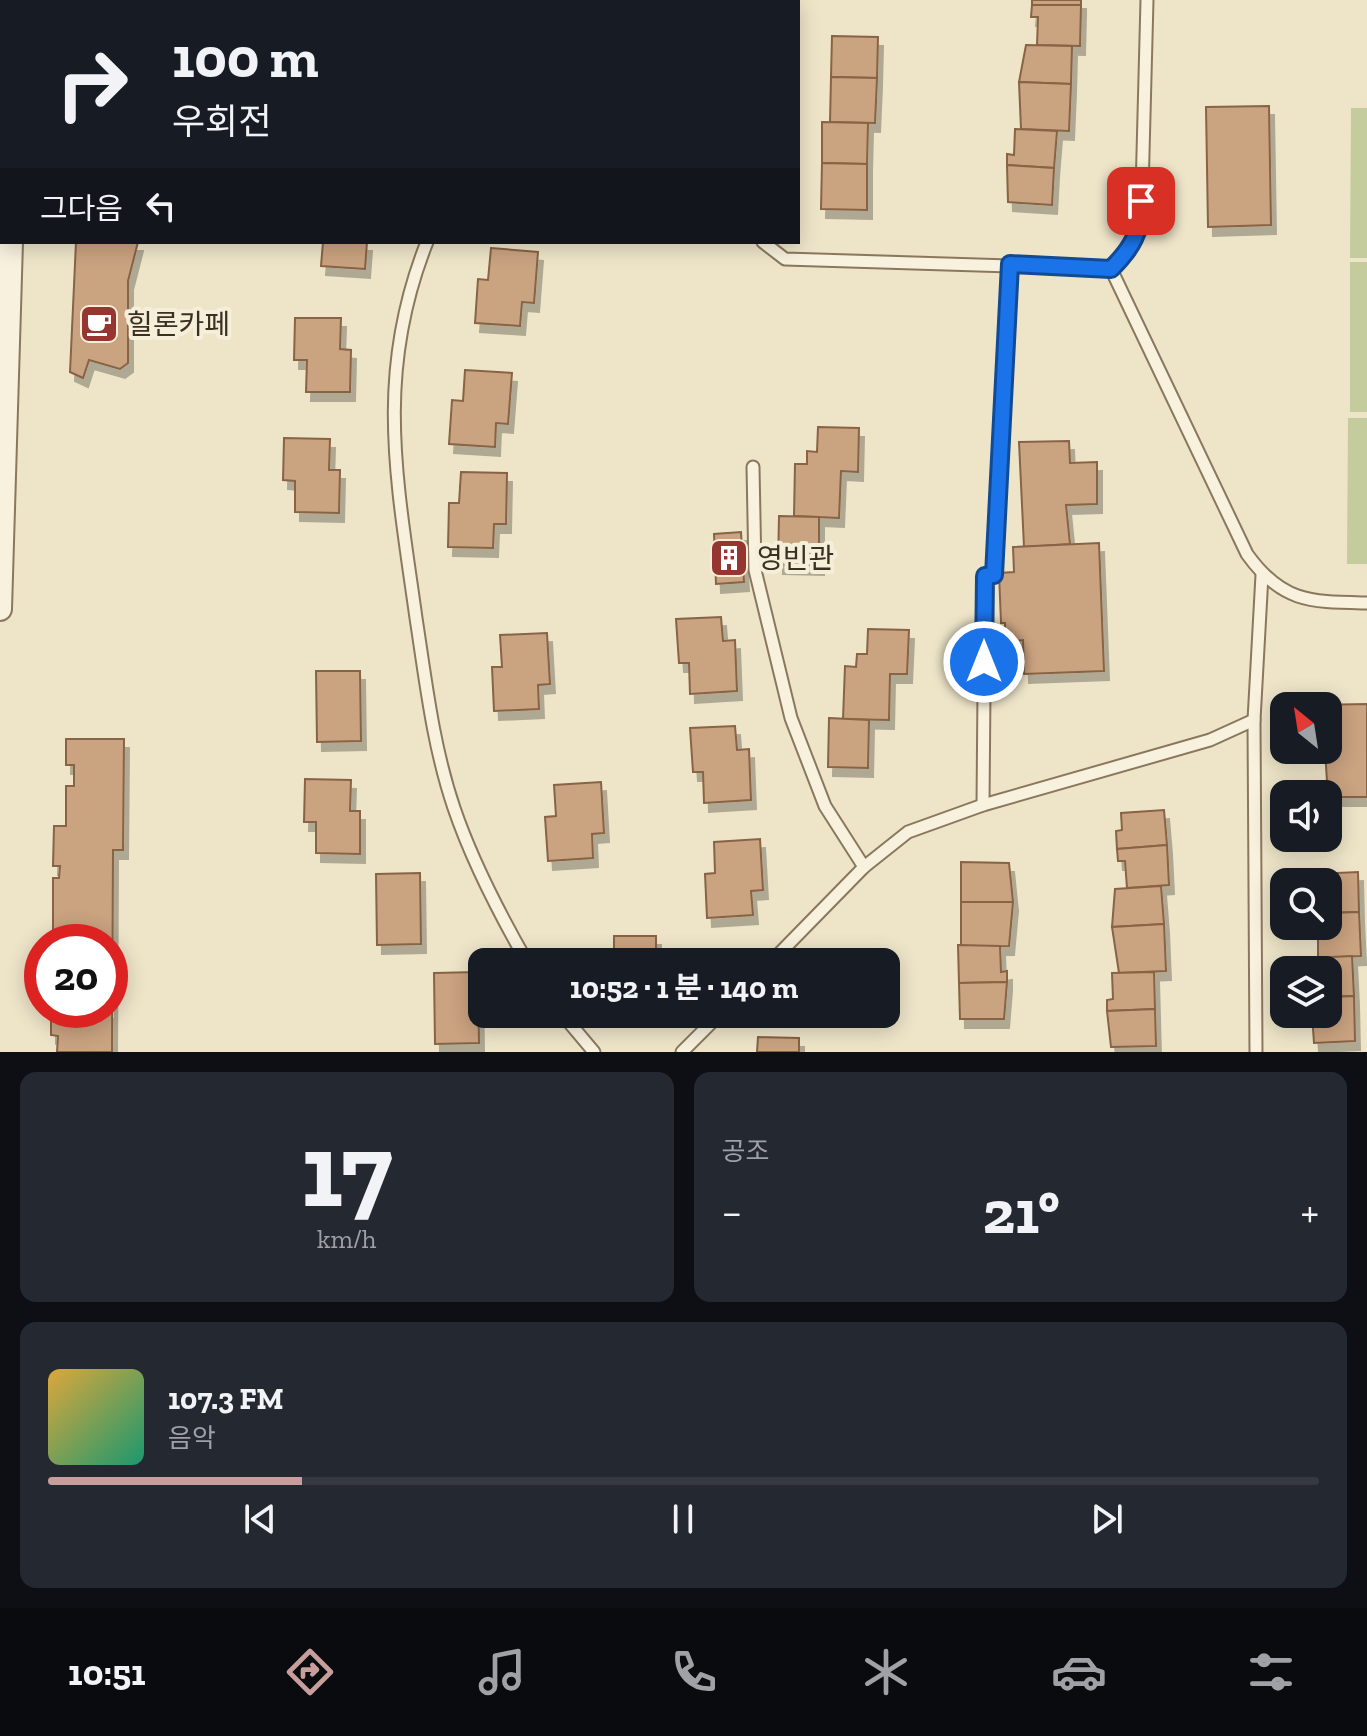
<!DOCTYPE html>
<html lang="ko">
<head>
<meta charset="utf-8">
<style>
  body { margin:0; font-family:"Zilla Slab","Noto Sans KR",serif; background:#242831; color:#f1f3f6; height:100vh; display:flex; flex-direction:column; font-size:30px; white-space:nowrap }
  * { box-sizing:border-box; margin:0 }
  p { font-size:26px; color:#9ea1a6 }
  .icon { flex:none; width:44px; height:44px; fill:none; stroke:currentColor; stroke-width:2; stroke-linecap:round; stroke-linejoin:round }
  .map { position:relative; height:1052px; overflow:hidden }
  .drawer { display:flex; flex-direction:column; gap:20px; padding:20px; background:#0d0f14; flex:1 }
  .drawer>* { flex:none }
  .top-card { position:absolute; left:0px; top:0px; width:800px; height:244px; box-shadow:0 4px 20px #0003; background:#171b24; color:#f1f3f6; overflow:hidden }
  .needle { width:52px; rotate:330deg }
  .controls { position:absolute; left:1270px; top:692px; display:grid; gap:16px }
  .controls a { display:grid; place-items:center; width:72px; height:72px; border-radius:16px; background:#171b24; box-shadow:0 4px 20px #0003; font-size:40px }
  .speed { position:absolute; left:24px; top:924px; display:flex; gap:16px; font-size:40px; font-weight:700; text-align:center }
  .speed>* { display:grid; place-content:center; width:104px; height:104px; border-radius:50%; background:#171b24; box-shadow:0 4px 20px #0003; line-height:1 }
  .speed .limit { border:12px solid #d22; background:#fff; color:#111 }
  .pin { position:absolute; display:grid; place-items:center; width:68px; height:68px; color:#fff; margin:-34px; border-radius:16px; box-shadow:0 4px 12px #0006 }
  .me { position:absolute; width:88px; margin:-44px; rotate:0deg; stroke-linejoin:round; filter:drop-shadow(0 0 6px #0008) }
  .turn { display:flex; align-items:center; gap:28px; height:168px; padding:0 40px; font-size:36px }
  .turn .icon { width:104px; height:104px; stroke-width:2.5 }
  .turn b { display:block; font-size:56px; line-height:68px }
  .then { display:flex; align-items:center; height:76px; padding:0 40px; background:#0003; gap:16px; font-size:30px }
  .big { font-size:60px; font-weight:700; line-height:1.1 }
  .drawer .card { flex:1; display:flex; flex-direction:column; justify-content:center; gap:12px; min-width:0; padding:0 28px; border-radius:16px; background:#242831 }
  .drawer .dial { align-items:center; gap:0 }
  .dial b { font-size:104px; line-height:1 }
  .song { display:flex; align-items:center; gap:24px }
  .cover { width:96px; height:96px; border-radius:12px; background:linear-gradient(135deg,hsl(40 70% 55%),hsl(160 70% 35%)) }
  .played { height:8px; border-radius:4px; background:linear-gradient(90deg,#c89e9d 20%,#363941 20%) }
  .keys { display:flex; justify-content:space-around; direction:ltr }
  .heat { display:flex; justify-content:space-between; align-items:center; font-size:44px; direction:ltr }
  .drawer .tiles { flex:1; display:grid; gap:20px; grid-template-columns:1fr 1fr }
  .card:last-child { grid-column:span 2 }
  .trip { position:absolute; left:468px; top:948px; width:432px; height:80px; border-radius:16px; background:#171b24; box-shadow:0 4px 20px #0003; font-weight:700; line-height:80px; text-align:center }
  .tabs { display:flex; height:128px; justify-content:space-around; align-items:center; background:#090b0e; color:#9ea1a6 }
  .tabs .icon { width:56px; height:56px }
  .tabs .on { color:#c89e9d }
  .tabs b { font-size:36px; color:#f1f3f6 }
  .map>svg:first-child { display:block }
</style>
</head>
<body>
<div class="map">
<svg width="1367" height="1052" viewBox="0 0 1367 1052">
  <defs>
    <filter id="shadow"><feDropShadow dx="5" dy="9" stdDeviation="0" flood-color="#0004"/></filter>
  </defs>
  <rect width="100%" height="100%" fill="#eee5c9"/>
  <g fill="#c4cc9d">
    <path d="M1351,108H1367V258H1350Z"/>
    <rect x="1350" y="262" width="17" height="150"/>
    <path d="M1348,418H1367V564H1347Z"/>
  </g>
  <g fill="#caa380" stroke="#886345" stroke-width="2" filter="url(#shadow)">
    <rect x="1032" y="0" width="49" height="5"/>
    <path d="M1032,5H1081L1080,46L1037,45L1038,17H1031Z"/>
    <path d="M832,36L878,37L877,78L831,77Z"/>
    <path d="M1026,45L1072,46L1071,84L1019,82Z"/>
    <path d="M831,77L877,78L875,123L830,122Z"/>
    <path d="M1019,82L1071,84L1069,131L1021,129Z"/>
    <path d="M1269,106L1271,225L1208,227L1206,107Z"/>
    <path d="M822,122L868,123L867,164L822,163Z"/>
    <path d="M1015,129L1057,131L1054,168L1007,165V154L1014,155Z"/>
    <path d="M822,163L867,164V210L821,209Z"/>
    <path d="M1007,165L1054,168L1052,205L1008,202Z"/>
    <path d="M76,242H138L128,281V363L120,369L89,360L83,378L70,372Z"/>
    <path d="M323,242H367L365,269L321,266Z"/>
    <path d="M491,248L538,252L534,303L522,302L520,326L475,323L478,279L488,280Z"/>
    <path d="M295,318H341L340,349L351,350L350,392H306L307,360H294Z"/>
    <path d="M465,370L512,373L508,424L496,423L495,447L449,444L452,400L463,401Z"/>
    <path d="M818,427L859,428L858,472L841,471L839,518L794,516L795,464H807V451L817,452Z"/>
    <path d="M284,438L330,439L329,470H340L339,513L295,512V481L283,480Z"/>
    <path d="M1069,441L1070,463L1097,462V504L1066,505L1070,544L1024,547L1019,442Z"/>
    <path d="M461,472L507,473L506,524H494L493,548L448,547L449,503H459Z"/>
    <path d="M779,516L819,517V566L778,565Z"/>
    <path d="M741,532L744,582L716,584L714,534Z"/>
    <path d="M1099,543L1104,671L1024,674L1023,640L1005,642V623H1001L999,573L1014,572L1013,547Z"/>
    <path d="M721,617L723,641L735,640L737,691L690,694L689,663H679L676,619Z"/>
    <path d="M868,629L909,630L907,674H890L889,720L843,719L845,666L856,667L857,654H867Z"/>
    <path d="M547,633L550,684L538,685L539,709L494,711L492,667H502L500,635Z"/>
    <path d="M316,671H360L361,741L317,742Z"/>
    <path d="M1367,704V797H1328L1325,750H1328V706L1315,705Z"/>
    <path d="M829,718L869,720L868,768L828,767Z"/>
    <path d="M735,726L737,750L749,749L751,800L704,803L703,772H693L690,728Z"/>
    <path d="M66,739H124L123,850H113L112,1052H57L58,1036L51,1035V1010H110V942H53V878H59L60,866H53L54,826H66V786H74V765H66Z"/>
    <path d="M305,779L351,780L350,811H360V854L316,853V822H304Z"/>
    <path d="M601,782L604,833L592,834L593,858L548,861L545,817L556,816L554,785Z"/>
    <path d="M1164,810L1167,845L1117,849L1116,831L1122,830L1121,813Z"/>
    <path d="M760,839L763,890L751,891L753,915L707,918L705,874L715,873L714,842Z"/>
    <path d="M1167,845L1169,885L1127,888L1125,861H1118L1117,849Z"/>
    <path d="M961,862L1009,863L1013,902H961Z"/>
    <path d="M1358,872L1359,912L1328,913V882H1316V874Z"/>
    <path d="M420,873L421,944L377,945L376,874Z"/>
    <path d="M1161,886L1164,924L1112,927L1115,889Z"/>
    <path d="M961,902H1013L1009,946L961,947Z"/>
    <path d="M1359,912L1361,956L1318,958V926H1328V913Z"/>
    <path d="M1164,924L1166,971L1119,973L1112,927Z"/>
    <rect x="614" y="936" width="42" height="26"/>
    <path d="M958,945L1000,946L1001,972L1007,971V982L959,983Z"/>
    <path d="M1352,956L1354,996L1328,997V970H1311L1310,958Z"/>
    <path d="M478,972L479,1043L435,1044L434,973Z"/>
    <path d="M1154,972L1155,1009L1107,1011V1000L1113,999L1112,973Z"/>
    <path d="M1007,982L1004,1019H960L959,983Z"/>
    <path d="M1354,996L1355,1041L1314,1043L1312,1014H1328V997Z"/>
    <path d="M1155,1009L1156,1046L1111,1047L1107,1011Z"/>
    <path d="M758,1037L799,1038V1052H757Z"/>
  </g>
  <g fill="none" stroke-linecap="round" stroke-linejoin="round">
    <g stroke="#8a785e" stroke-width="15">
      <g id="service">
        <path d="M1147,0L1141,230L1129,252L1111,269L1247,554C1282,603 1311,602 1367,603"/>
        <path d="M521,2V0"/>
        <path d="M427,242C374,375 397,481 416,618C426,683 433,746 454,808C472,861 499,913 527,962"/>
        <path d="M763,242L785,259L1111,269"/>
        <path d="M753,467L755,570L791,718L825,806L864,867"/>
        <path d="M983,805L985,576L994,575L1010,264"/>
        <path d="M771,962L864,867L908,832L983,805L1210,740L1254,720"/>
        <path d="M562,1014L594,1052"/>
        <path d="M682,1052L720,1014"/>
        <path d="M1256,1052L1254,720L1262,575"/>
      </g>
    </g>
    <g stroke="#8a785e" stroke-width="26">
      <g id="minor">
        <path d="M15,2V0"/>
        <path d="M0,609L11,242"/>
      </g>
    </g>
    <use href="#service" stroke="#f8f1dd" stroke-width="11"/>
    <use href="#minor" stroke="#f8f1dd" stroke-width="22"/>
  </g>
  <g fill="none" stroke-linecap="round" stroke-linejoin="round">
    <g stroke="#114b97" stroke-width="20">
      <path id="route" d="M984,662L985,576L994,575L1010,264L1111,269C1133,247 1141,232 1141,201"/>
    </g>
    <use href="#route" stroke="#1a73e8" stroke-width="14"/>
  </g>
  <defs>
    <g id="cafe-square" transform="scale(2)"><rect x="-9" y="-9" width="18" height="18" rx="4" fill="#973530" stroke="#f5eed9"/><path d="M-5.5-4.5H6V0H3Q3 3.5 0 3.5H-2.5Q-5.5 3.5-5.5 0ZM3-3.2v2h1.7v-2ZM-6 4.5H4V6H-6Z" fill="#fff"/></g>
    <g id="building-square" transform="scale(2)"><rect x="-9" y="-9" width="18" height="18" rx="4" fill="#973530" stroke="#f5eed9"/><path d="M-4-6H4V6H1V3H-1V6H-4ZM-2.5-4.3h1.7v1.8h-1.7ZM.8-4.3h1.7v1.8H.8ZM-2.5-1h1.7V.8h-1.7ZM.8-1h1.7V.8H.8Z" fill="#fff"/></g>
  </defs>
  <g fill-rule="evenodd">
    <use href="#cafe-square" x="99" y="324"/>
    <use href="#building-square" x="729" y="558"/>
  </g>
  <g text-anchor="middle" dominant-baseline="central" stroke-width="8" stroke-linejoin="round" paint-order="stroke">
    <g font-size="28" fill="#3b2f21" stroke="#f5eed9" text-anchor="start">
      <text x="127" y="324">힐론카페</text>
      <text x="757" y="558">영빈관</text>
    </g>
  </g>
</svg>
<div class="controls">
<a><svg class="needle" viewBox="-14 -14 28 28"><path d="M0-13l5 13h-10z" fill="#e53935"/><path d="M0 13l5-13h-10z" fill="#9ea1a6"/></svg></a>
<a><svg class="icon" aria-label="sound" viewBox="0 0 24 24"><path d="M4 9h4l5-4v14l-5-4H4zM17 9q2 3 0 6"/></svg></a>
<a><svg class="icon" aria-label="search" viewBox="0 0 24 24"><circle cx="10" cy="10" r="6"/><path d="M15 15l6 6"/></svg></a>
<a><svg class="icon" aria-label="layers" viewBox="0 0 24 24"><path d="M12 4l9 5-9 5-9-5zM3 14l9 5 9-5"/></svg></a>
</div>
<div class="speed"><div class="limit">20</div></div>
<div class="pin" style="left:1141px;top:201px;background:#d93025"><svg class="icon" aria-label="arrive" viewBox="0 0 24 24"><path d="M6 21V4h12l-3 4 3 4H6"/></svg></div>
<svg class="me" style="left:984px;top:662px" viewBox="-20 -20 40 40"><circle r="17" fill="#1a73e8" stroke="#fff" stroke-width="3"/><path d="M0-11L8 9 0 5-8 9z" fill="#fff"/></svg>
<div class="trip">10:52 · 1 분 · 140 m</div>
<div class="top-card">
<div class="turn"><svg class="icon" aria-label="right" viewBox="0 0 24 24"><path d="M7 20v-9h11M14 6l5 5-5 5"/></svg><div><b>100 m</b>우회전</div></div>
<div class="then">그다음<svg class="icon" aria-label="left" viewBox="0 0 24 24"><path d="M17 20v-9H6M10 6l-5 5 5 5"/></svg></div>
</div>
</div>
<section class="drawer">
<div class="tiles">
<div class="card dial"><b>17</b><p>km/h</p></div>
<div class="card"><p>공조</p>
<div class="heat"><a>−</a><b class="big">21°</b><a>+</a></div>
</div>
<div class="card">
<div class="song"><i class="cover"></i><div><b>107.3 FM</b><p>음악</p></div></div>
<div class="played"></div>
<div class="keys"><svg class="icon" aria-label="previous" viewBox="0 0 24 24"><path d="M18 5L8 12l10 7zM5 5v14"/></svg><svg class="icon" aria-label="pause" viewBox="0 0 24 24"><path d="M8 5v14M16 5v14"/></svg><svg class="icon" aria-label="next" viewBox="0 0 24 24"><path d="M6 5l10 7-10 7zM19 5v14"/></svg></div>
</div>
</div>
</section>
<nav class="tabs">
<b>10:51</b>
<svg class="icon on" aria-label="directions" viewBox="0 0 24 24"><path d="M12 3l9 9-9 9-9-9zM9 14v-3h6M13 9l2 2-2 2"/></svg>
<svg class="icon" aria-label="music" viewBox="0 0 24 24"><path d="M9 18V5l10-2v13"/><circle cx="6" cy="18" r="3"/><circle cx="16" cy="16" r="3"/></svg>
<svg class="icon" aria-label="phone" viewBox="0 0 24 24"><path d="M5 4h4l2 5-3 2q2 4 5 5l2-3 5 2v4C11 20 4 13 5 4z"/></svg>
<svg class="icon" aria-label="climate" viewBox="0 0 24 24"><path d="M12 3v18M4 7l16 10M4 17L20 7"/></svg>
<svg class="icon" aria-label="car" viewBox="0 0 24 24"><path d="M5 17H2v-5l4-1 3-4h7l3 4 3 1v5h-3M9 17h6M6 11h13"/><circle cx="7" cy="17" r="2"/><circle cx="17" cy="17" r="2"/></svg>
<svg class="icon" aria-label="filters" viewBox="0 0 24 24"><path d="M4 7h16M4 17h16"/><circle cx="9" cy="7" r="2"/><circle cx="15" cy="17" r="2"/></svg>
</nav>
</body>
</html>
